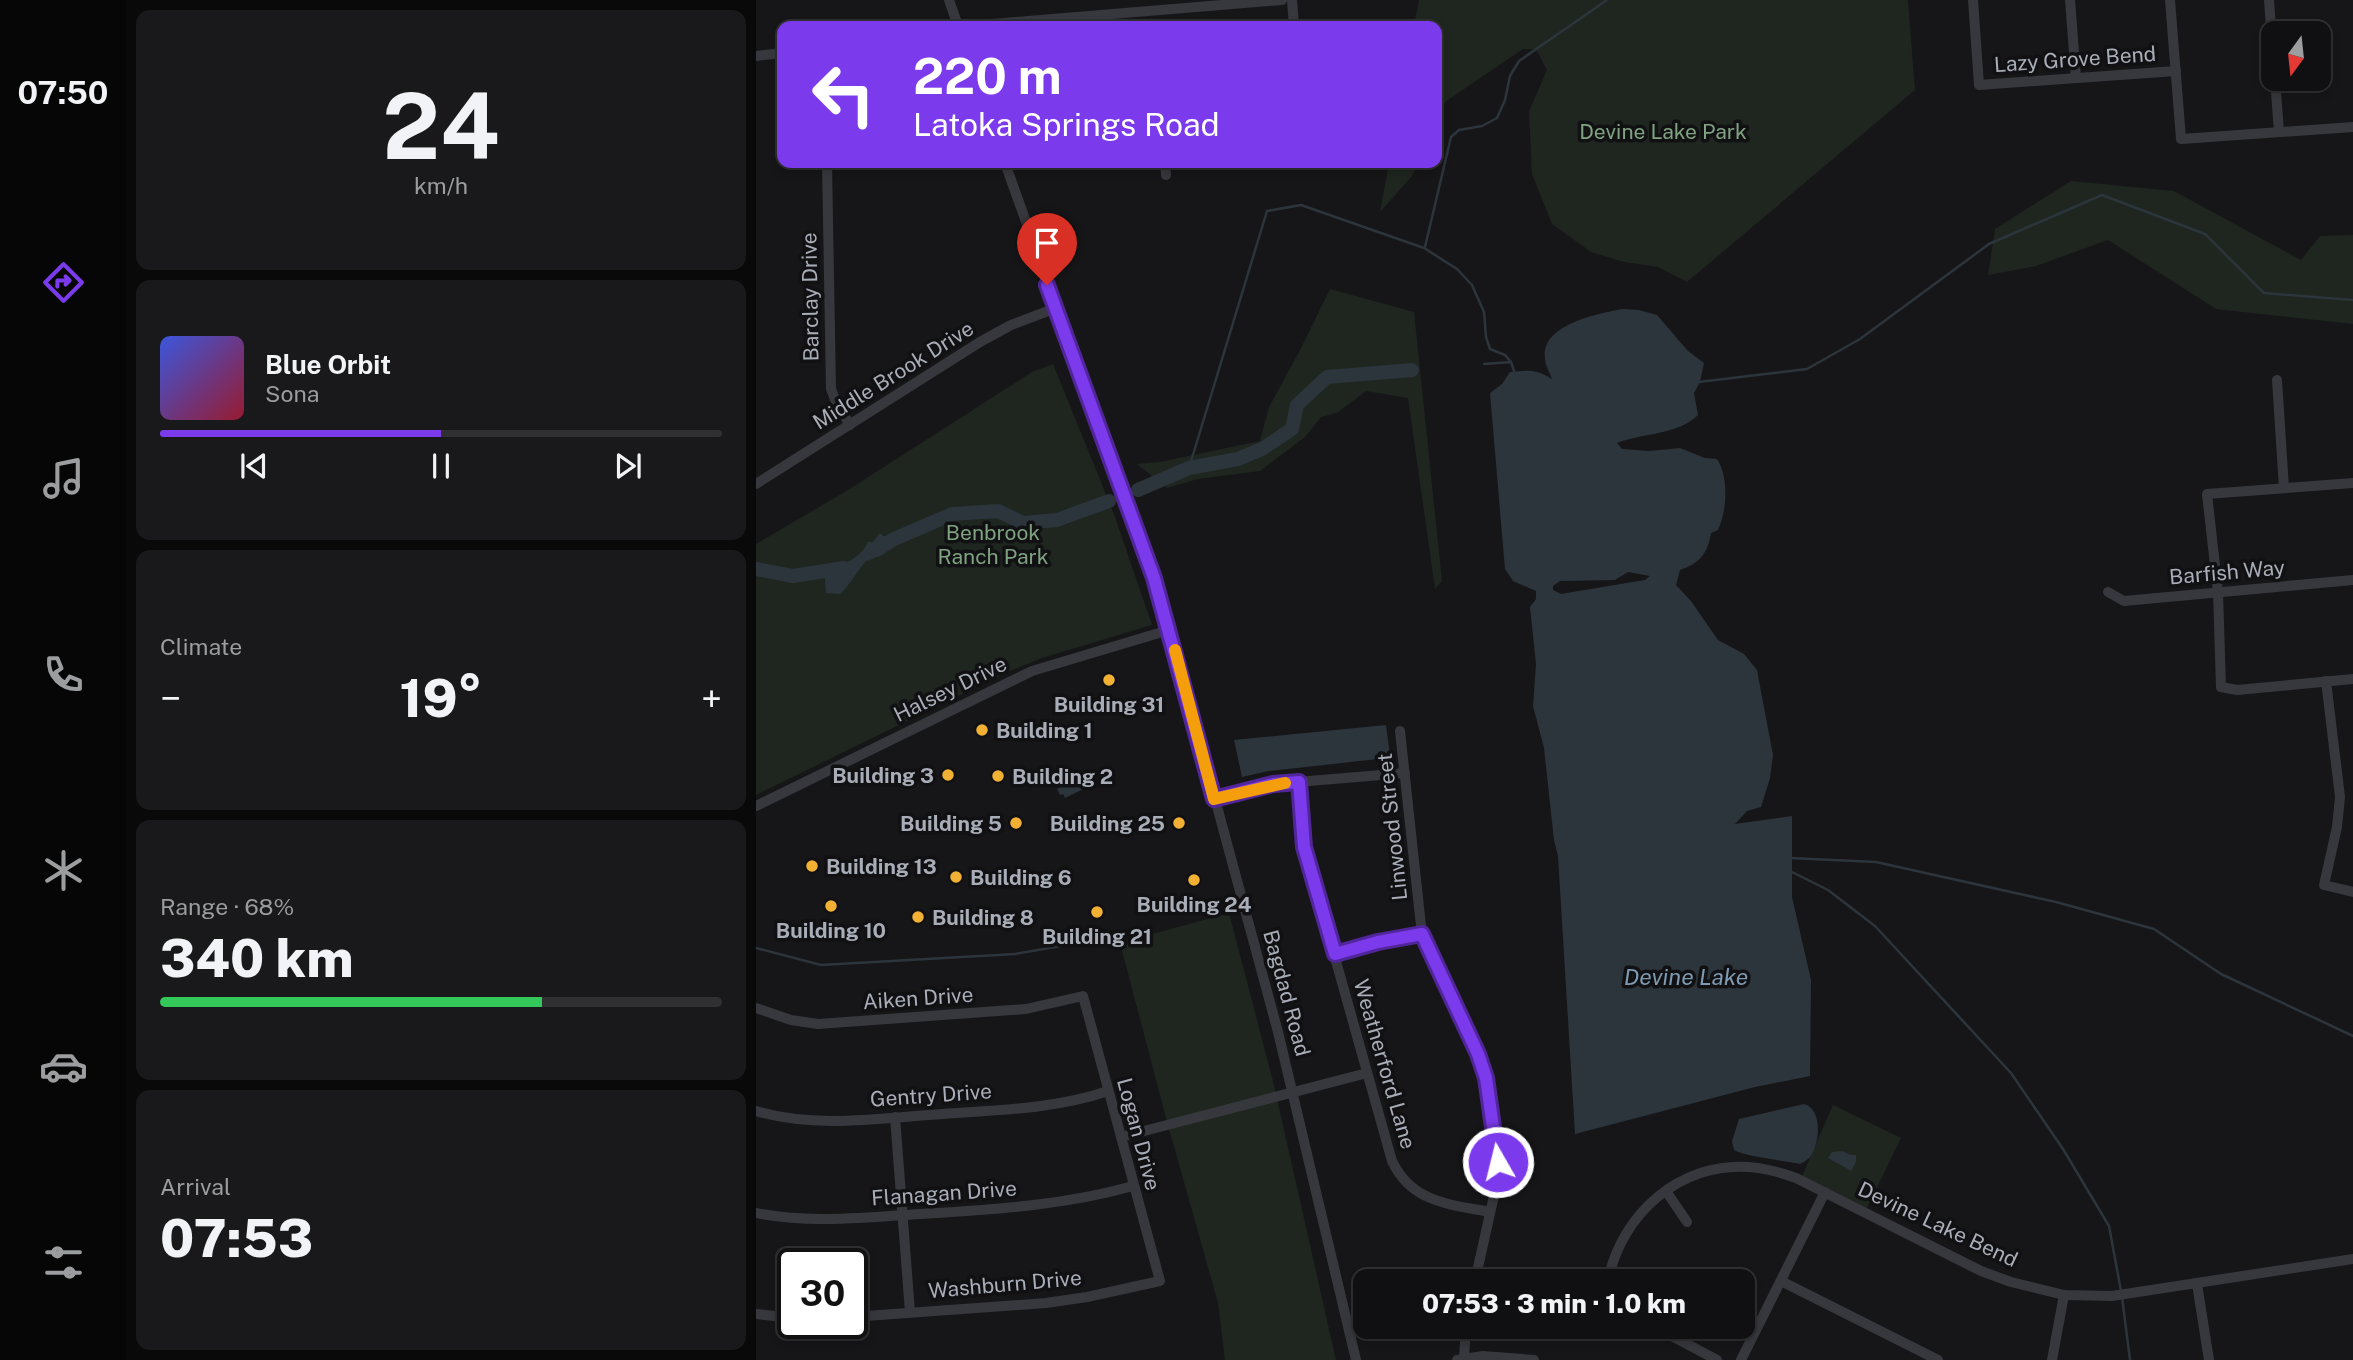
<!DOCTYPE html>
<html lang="en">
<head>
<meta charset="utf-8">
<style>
  body { margin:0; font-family:"Public Sans",sans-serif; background:#19191b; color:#f1f3f6; height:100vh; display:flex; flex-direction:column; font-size:26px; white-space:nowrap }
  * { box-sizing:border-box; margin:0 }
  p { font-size:23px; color:#9c9d9f }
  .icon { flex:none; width:38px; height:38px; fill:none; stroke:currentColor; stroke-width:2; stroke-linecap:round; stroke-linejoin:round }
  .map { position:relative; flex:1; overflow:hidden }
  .details { display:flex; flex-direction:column; gap:10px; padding:10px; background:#09090a; width:630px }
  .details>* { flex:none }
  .banner { position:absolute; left:21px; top:21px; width:665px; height:147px; border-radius:14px; box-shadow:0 4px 10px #0003,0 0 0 2px #303032; background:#7c3aed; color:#fff; overflow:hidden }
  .needle { width:46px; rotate:195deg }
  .fabs { position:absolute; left:1505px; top:21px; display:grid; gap:14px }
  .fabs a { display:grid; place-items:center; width:70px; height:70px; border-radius:14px; background:#101012; box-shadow:0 4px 10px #0003,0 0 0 2px #303032; font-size:35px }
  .speed { position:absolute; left:21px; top:1248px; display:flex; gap:14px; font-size:35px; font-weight:700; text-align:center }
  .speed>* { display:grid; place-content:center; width:91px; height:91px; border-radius:50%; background:#101012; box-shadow:0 4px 10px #0003,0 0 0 2px #303032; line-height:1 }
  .speed .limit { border:4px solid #111; border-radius:10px; background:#fff; color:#111 }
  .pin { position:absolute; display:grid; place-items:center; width:60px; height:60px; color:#fff; margin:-72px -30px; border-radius:50% 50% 50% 0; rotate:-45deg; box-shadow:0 0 7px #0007 }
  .pin .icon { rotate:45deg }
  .me { position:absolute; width:77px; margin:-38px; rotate:352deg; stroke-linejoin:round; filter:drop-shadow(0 0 5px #0008) }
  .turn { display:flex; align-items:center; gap:24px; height:147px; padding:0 21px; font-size:32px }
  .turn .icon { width:91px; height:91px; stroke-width:2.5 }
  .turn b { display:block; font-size:49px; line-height:60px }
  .big { font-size:52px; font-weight:800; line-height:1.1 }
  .details .card { flex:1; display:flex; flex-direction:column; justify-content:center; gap:10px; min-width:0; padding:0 24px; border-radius:14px; background:#19191b }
  .details .dial { align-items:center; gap:0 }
  .dial b { font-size:91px; line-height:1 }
  .song { display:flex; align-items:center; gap:21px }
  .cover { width:84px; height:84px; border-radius:10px; background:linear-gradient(135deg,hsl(230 70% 55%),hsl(350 70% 35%)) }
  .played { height:7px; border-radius:4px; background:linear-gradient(90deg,#7c3aed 50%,#303032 50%) }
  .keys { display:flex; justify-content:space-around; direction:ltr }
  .heat { display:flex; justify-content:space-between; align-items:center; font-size:38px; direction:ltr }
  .charge { height:10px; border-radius:5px; background:linear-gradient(90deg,#34c759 68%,#303032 0) }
  .trip { position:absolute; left:597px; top:1269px; width:402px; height:70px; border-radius:14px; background:#101012; box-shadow:0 4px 10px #0003,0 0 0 2px #303032; font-weight:800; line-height:70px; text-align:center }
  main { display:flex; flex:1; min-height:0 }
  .tabs { display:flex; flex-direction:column; width:126px; justify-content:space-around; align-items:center; background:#060607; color:#9c9d9f }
  .tabs .icon { width:49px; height:49px }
  .tabs .active { color:#7c3aed }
  .tabs b { font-size:32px; color:#f1f3f6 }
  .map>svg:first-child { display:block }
</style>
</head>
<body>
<main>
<nav class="tabs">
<b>07:50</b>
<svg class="icon active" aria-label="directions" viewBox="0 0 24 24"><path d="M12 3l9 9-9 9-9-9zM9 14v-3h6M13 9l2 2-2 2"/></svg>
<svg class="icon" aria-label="music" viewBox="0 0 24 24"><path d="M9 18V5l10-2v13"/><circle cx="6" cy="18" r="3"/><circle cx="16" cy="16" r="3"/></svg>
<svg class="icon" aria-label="phone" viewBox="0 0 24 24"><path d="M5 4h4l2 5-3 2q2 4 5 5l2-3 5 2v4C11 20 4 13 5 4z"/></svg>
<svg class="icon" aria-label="climate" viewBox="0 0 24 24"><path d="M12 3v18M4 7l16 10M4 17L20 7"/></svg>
<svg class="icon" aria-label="car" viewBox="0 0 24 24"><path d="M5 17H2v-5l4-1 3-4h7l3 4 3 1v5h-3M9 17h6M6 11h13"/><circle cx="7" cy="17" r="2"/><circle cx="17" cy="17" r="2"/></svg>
<svg class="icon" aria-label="filters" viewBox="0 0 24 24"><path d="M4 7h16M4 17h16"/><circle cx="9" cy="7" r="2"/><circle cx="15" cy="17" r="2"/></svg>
</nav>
<section class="details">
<div class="card dial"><b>24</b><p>km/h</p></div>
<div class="card">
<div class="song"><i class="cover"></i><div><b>Blue Orbit</b><p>Sona</p></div></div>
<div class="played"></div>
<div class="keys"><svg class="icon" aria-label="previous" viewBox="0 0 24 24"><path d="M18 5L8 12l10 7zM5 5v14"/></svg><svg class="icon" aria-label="pause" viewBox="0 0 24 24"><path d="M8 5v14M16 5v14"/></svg><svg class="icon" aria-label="next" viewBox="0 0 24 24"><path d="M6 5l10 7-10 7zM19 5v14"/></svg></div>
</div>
<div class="card"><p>Climate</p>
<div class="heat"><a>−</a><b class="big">19°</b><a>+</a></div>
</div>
<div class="card"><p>Range · 68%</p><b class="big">340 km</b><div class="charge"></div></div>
<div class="card"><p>Arrival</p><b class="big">07:53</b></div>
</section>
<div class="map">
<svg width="1597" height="1360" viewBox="0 0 1597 1360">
  <rect width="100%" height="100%" fill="#161618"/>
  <g fill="#1e261f">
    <path d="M663,0H1152L1159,90L931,282L902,267L868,262L835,252L796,224L776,174L773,111L791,70L780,49H767L689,102L681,120V26H658Z"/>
    <path d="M633,163H662L656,176L624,212Z"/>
    <path d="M1315,181L1418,191L1545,260L1564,236L1597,235V324L1460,309L1352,240L1280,266L1232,275L1239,229Z"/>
    <path d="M574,289L658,312L686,581L679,589L652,398L610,391L581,413L565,417L549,437L504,471L442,479L411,488L381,464L404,462L504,441L513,407L544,350Z"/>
    <path d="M297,364L358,514L396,625L286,658L249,673L0,795V544L92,490L276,372Z"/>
    <path d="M473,913L517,1081L580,1360H469L462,1303L410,1118L364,943Z"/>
    <path d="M1077,1105L1145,1138L1111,1208L1046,1176Z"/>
  </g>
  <g fill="#2c353c" fill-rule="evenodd">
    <path d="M866,309L883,310L901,315L932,351L948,363L944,382L938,393L942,415C922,435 886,433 861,443L866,449L893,451L924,448L949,458L961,459C973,477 971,511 962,530L955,533C952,553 943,564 924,570L920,585L935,601L962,640L988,654L1001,670L1017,755L1014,778L1005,807L991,811L979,824L1036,816V897L1055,980L1054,1076L999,1087L819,1134L802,856L798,840L788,748L777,706L780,664L774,607L780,599V591L757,581L749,569L734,393L746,384L754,372C773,370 780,369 796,379C794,373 789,365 789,358C785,324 842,314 866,309ZM872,572L894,576L889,580L805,594L797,590V586L804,581L859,580Z"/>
    <path d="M124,533L127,536L134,537L135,542C130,550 120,560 110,561C100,572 95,584 84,594L70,593L68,567C87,566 104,559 112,542H117Z"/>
    <path d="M630,725L634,756L631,758L513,771L486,777L478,740Z"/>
    <path d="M324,778L328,785L326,786L327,789L309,798L307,794L304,795L301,789Z"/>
    <path d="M1048,1104C1067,1109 1064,1144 1054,1157C1054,1158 1045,1164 1044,1164C1027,1160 990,1157 978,1150L976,1141L983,1119Z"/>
    <path d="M1087,1151L1094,1155H1100V1162L1095,1171L1072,1158L1076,1152Z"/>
  </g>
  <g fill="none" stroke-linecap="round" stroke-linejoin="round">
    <g stroke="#2c353c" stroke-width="2.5">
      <path d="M669,247L695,137L703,130L726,126L741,118L749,100L754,76L763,61L851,0"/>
      <path d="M728,364L755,362L759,374"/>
      <path d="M943,382L1051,369L1104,339L1233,244L1346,195L1449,234L1508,293L1597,300"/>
      <path d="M433,468L511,211L545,205L668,248L701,269L716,285L728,312L730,337L734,349L749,355L755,362"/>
      <path d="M1034,858L1120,862L1300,902L1398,929L1465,974L1597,1036"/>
      <path d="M1034,871L1072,890L1119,926L1255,1073L1307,1149L1353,1226L1365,1291"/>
      <path d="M0,948L65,965L259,954L364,936L368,938L371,945"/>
      <path d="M1366,1297L1374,1360"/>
    </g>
    <g stroke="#2c353c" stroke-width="14">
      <path d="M382,490L433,468L482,459L506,449L536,429L541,405L571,377L656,370"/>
      <path d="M121,550L136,540L196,514L242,511L267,523L301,520L353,501"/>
      <path d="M0,569L37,576L88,568"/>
    </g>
    <g stroke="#37383d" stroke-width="10">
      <path d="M193,0L202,26"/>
      <path d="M536,0L538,26"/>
      <path d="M1217,0L1223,85L1420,71"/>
      <path d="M1314,0L1320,78"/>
      <path d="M1414,0L1425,139L1597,127"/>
      <path d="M1513,0L1517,56"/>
      <path d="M211,26L526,0"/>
      <path d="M0,56L26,53"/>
      <path d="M1519,79L1523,132"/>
      <path d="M71,163L75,389L80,402L94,425"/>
      <path d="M249,163L405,599L522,1032L600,1360"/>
      <path d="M409,163L410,175"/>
      <path d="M1521,380L1528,488"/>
      <path d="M1597,483L1451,494L1462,592L1465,687L1481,690L1597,679"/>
      <path d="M0,484L224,342L255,325L300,308"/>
      <path d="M1352,592L1368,601L1597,580"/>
      <path d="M1570,681L1584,797L1581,827L1568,885L1597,892"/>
      <path d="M644,731L666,935L722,1054L730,1078L742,1162L739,1191L719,1281"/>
      <path d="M543,782L548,847L636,1161C656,1203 693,1204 734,1212"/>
      <path d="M458,799L517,784L649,773"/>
      <path d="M0,806L276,671L413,630"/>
      <path d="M579,954L622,942L666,935"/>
      <path d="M0,1008L35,1020L62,1024L270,1009L327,996L404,1281L331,1297L290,1303L96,1317"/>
      <path d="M0,1111C60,1129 125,1118 187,1114C242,1110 299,1109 352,1091"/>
      <path d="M139,1117L154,1312"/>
      <path d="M365,1137L611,1073"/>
      <path d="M910,1191L931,1222"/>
      <path d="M0,1213C50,1223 99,1218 149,1215C226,1210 303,1207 377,1186"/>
      <path d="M852,1281C865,1214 924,1162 993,1167C1010,1168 1025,1173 1040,1178L1225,1271L1255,1282L1308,1295L1356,1296L1597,1259"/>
      <path d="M1025,1281L1182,1360"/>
      <path d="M1441,1284L1453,1360"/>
      <path d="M0,1314L37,1318"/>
      <path d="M897,1326L961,1360"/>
      <path d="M708,1358L710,1326"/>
      <path d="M701,1360L727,1356L778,1360"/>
      <path d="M985,1360L1069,1192"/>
      <path d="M1296,1360L1308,1295"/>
    </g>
  </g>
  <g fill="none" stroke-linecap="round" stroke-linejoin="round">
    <g stroke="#51269a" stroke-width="18">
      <path id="route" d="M291,285L398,578L458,799L517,784L543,782L548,847L579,954L622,942L666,934L722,1054L730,1078L742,1162"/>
    </g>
    <use href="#route" stroke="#7c3aed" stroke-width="12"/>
    <path stroke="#f59e0b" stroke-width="12" d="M419,650L458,799L529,783"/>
  </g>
  <g fill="#f2b134" stroke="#111113" stroke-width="2.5">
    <circle cx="353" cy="680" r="7"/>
    <circle cx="226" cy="730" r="7"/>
    <circle cx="192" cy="775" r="7"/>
    <circle cx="242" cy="776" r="7"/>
    <circle cx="260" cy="823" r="7"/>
    <circle cx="423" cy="823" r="7"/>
    <circle cx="56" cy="866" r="7"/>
    <circle cx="200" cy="877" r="7"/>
    <circle cx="438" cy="880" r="7"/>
    <circle cx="75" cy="906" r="7"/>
    <circle cx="341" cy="912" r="7"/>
    <circle cx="162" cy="917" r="7"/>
  </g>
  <g text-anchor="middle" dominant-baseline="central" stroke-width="7" stroke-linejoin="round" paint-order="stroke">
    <g font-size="21" fill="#a8adb8" stroke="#111113">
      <text transform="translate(1319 59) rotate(-4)">Lazy Grove Bend</text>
      <text transform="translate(54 297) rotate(-91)">Barclay Drive</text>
      <text transform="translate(137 375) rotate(-32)">Middle Brook Drive</text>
      <text transform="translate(1471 572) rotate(-5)">Barfish Way</text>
      <text transform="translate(194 689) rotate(-26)">Halsey Drive</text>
      <text transform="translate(636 827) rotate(-96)">Linwood Street</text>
      <text transform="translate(531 993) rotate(75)">Bagdad Road</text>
      <text transform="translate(162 998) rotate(-4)">Aiken Drive</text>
      <text transform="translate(629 1064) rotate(74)">Weatherford Lane</text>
      <text transform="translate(175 1095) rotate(-4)">Gentry Drive</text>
      <text transform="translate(383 1134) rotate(75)">Logan Drive</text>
      <text transform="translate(188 1193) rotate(-4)">Flanagan Drive</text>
      <text transform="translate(1182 1224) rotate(25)">Devine Lake Bend</text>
      <text transform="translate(249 1284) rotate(-5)">Washburn Drive</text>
    </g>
    <g font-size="21" fill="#7fa381" stroke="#111113">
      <text x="907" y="131">Devine Lake Park</text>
      <text x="237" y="532">Benbrook<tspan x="237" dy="24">Ranch Park</tspan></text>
    </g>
    <g font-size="21" font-weight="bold" fill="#a8adb8" stroke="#111113" text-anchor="start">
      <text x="353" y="704" text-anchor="middle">Building 31</text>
      <text x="240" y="730">Building 1</text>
      <text x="178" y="775" text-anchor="end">Building 3</text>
      <text x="256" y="776">Building 2</text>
      <text x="246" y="823" text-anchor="end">Building 5</text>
      <text x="409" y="823" text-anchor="end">Building 25</text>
      <text x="70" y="866">Building 13</text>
      <text x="214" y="877">Building 6</text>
      <text x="438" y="904" text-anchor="middle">Building 24</text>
      <text x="176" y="917">Building 8</text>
      <text x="75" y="930" text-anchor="middle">Building 10</text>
      <text x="341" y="936" text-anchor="middle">Building 21</text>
    </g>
    <g font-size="23" font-style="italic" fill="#7f9bb3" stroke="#111113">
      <text x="930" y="976">Devine Lake</text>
    </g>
  </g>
</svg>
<div class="fabs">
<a><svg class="needle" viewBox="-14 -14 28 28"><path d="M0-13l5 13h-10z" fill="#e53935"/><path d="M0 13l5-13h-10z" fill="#9c9d9f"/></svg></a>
</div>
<div class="speed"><div class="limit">30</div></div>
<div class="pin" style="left:291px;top:285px;background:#d93025"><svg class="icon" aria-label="arrive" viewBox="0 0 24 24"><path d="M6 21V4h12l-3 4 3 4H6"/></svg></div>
<svg class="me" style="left:742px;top:1162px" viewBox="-20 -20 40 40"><circle r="17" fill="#7c3aed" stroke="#fff" stroke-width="3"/><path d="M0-11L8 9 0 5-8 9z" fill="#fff"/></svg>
<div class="trip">07:53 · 3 min · 1.0 km</div>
<div class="banner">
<div class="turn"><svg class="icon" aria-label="left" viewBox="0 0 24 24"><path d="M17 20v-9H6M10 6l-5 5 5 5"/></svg><div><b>220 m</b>Latoka Springs Road</div></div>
</div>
</div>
</main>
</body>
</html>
